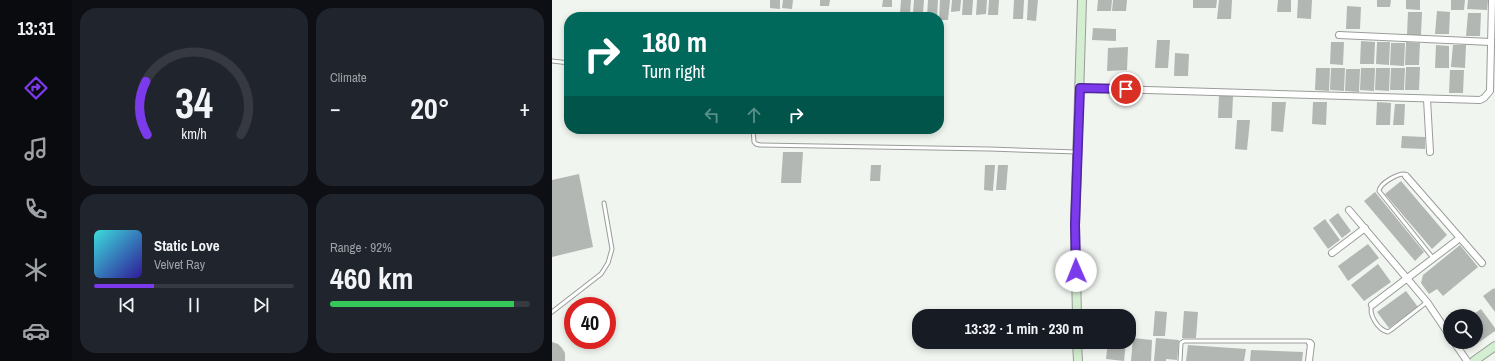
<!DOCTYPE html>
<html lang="en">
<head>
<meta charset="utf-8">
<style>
  body { margin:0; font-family:"Archivo Narrow",sans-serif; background:#20242c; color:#f1f3f6; height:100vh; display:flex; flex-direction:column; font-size:15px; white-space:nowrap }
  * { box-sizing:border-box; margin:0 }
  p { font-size:13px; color:#9ea1a6 }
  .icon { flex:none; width:22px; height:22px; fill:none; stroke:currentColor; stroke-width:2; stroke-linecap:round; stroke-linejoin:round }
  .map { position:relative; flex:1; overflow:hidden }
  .panel { display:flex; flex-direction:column; gap:8px; padding:8px; background:#0d0f14; width:480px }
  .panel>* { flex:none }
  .top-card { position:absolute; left:12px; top:12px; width:380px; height:122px; border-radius:16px; box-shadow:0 2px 6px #0003; background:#00695c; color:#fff; overflow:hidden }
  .fabs { position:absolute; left:891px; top:309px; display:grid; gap:8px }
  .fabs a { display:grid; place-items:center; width:40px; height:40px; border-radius:50%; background:#171b24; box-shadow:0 2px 6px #0003; font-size:20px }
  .speed { position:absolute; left:12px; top:297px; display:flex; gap:8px; font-size:20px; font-weight:700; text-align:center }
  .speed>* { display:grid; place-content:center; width:52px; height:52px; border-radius:50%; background:#171b24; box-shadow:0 2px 6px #0003; line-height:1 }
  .speed .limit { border:6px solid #d22; background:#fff; color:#111 }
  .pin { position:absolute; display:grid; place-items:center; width:34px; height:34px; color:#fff; margin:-17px; border:2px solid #fff; border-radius:50%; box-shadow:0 1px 4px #0007 }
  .me { position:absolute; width:44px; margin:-22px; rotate:359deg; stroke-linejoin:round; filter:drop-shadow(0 0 3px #0008) }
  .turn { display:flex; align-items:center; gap:14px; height:84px; padding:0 12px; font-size:18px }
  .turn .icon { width:52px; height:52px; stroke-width:2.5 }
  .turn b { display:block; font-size:28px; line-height:34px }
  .lanes { display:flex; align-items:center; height:38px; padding:0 12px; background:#0003; justify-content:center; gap:20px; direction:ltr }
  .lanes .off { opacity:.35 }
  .big { font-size:30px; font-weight:700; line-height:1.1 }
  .panel .card { flex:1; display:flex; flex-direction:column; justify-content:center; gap:6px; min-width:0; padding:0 14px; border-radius:16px; background:#20242c }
  .panel .dial { align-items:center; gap:0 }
  .dial svg { height:104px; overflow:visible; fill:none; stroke:#363941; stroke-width:7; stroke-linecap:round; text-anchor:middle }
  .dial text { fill:#f1f3f6; stroke:none }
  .song { display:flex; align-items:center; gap:12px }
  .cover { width:48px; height:48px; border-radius:6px; background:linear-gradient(135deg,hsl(180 70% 55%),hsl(250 70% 35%)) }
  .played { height:4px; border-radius:2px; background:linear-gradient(90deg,#7c3aed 30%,#363941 30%) }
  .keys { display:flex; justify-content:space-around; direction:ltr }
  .heat { display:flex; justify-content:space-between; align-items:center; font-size:22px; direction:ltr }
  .charge { height:6px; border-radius:3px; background:linear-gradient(90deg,#34c759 92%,#363941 0) }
  .panel .tiles { flex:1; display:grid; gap:8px; grid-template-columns:repeat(2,1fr) }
  .trip { position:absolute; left:360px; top:309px; width:224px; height:40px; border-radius:16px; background:#171b24; box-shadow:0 2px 6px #0003; font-weight:700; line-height:40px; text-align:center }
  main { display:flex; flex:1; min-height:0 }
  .tab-bar { display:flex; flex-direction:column; width:72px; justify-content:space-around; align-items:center; background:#090b0e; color:#9ea1a6 }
  .tab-bar .icon { width:28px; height:28px }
  .tab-bar .selected { color:#7c3aed }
  .tab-bar b { font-size:18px; color:#f1f3f6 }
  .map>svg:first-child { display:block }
</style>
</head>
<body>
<main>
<nav class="tab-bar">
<b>13:31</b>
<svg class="icon selected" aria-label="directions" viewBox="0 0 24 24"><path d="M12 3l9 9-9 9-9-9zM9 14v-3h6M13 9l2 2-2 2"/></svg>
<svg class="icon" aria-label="music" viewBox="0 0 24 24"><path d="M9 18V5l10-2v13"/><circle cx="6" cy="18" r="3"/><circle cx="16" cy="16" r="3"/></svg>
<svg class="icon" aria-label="phone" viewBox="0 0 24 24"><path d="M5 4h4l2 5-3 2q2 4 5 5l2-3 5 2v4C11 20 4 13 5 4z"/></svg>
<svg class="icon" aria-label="climate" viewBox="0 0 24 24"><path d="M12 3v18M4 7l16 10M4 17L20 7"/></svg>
<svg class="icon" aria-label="car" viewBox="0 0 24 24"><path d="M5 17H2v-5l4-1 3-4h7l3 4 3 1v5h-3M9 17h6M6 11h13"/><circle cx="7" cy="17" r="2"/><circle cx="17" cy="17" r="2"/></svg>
</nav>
<section class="panel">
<div class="tiles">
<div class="card dial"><svg viewBox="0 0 100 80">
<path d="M14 69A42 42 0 1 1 86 69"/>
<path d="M14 69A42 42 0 0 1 13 28" stroke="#7c3aed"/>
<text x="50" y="56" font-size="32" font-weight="700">34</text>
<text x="50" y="72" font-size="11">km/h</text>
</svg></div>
<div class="card"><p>Climate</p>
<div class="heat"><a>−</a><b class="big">20°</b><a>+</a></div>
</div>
<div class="card">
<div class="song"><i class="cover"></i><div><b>Static Love</b><p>Velvet Ray</p></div></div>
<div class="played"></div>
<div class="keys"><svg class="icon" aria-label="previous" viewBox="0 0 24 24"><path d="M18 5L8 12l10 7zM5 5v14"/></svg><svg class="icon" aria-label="pause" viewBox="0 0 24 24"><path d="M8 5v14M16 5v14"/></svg><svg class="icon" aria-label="next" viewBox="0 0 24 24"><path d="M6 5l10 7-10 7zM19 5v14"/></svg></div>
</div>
<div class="card"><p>Range · 92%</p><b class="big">460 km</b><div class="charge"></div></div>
</div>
</section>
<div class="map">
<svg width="943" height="361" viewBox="0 0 943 361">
  <rect width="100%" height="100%" fill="#f1f5f0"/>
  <g fill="#b3b7b3">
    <path d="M218,0H228V9L218,8Z"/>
    <path d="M231,0H241L240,9L230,8Z"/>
    <path d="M268,0H278L277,6H268Z"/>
    <path d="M331,0H340V7H330Z"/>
    <path d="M349,0H359L358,13H348Z"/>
    <path d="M362,0H372L371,13H361Z"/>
    <path d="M376,0H386L385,17H375Z"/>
    <path d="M388,0H398L396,20H387Z"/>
    <path d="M400,0H409L408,11L399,12Z"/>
    <path d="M411,0H421L420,15H410Z"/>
    <path d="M425,0H435L434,14L424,15Z"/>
    <path d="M437,0H447L446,15H436Z"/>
    <path d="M462,0H472L471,19H461Z"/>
    <path d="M476,0H486L484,21L475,20Z"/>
    <path d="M546,0H560L559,11H545Z"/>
    <path d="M561,0H575L574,11H560Z"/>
    <path d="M641,0H665L664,8H641Z"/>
    <path d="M667,0H680L679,19H665Z"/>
    <path d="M726,0H739V12H725Z"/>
    <path d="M746,0H760L759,19L745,18Z"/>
    <path d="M825,0H839L838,7H825Z"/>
    <path d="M854,0H868V10L854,9Z"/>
    <path d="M899,0H913L912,10H899Z"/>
    <path d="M916,0H936L935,10L915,9Z"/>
    <path d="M795,6L809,7L808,29H794Z"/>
    <path d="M885,11L898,12L897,34H883Z"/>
    <path d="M856,12H870L869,35H855Z"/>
    <path d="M916,13H929L928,36H914Z"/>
    <path d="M541,28L564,29V41L540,40Z"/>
    <path d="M605,40H618L616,68H603Z"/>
    <path d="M809,41L823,42L822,64H808Z"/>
    <path d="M779,42H792L791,65L778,64Z"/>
    <path d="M825,42H838L837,65L824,64Z"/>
    <path d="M854,42L868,43L867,65H853Z"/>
    <path d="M839,43H853L852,66L838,65Z"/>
    <path d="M884,45L897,46V68H883Z"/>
    <path d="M901,45H914L913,68L899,67Z"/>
    <path d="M576,47L575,70L555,71L556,48Z"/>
    <path d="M623,53L637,54L636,76H622Z"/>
    <path d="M854,67H868L867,90H853Z"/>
    <path d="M764,68H778L777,91L763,90Z"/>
    <path d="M779,68H793L792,91L778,90Z"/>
    <path d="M809,68H823L822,91L808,90Z"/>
    <path d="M824,68H838L837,91L823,90Z"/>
    <path d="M839,68H853L852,90H838Z"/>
    <path d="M794,69H808L807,92L793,91Z"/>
    <path d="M898,70H912L911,93H897Z"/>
    <path d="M667,95L681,96L680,118H666Z"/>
    <path d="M720,102H734L731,132L719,131Z"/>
    <path d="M761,102H775L774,125L760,124Z"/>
    <path d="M825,102L839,103L838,125H824Z"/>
    <path d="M843,104H853L852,125H841Z"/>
    <path d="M685,120H698L695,150L683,149Z"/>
    <path d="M850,136L873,137V149L849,148Z"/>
    <path d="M231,152H251L249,183H229Z"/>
    <path d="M319,165H329L328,181H318Z"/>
    <path d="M433,165H443L441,191L432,190Z"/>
    <path d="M446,165H456L454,190H444Z"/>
    <path d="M27,174L41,247L0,257V180Z"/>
    <path d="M849,181L895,235L880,249L833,194Z"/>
    <path d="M823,192L872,252L863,261L812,201Z"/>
    <path d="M786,213L799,231L790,238L777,220Z"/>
    <path d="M773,219L788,240L776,249L761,228Z"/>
    <path d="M816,244L827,258L796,281L786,266Z"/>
    <path d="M908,245L926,267L891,296L885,289L877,294L869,283L871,275Z"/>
    <path d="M826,264L839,282L812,301L799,285Z"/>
    <path d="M942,288L943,290V312L931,296Z"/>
    <path d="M854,291L866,307L837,328L825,312Z"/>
    <path d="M929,309L943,328V331L919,348L914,342H924V316H919Z"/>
    <path d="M603,311L615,312L613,336H601Z"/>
    <path d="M632,311L646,312L644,338H630Z"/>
    <path d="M581,338L600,340L599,361H579Z"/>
    <path d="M604,338L627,340L625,360L614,359V361H602Z"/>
    <path d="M0,342L6,344L10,348L13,353V361H0Z"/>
    <path d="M556,342H574L572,361L554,359Z"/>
    <path d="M636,345L694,349L692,361H634Z"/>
    <path d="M699,350L751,352L750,361H698Z"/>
  </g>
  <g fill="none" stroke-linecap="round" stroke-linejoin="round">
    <g stroke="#999d99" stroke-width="5">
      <g id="lane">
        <path d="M0,61L17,63"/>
        <path d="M201,129L202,142L204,144L208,145L437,149L525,152"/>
        <path d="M854,176L852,174C845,174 828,183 827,191L881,258"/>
        <path d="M820,305C816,314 826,330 836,332L839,330L875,302"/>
        <path d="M0,312L49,274L56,263L60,249L52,203"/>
        <path d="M628,361L629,343L632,341H756L758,343"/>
      </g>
    </g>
    <g stroke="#999d99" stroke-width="8">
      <g id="street">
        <path d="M787,35L939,42"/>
        <path d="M528,88L928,100L932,98L938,91L940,0"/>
        <path d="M875,99L878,152"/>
        <path d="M854,176L930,263"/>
        <path d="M797,210L875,302L898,336"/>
        <path d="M780,253L813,228"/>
        <path d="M820,305L908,238"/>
        <path d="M902,342L915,361"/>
        <path d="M757,361L759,344L758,343"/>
      </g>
    </g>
    <g stroke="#999d99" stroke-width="10">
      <g id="secondary">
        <path d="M525,316L523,225L530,0"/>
        <path d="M525,342L526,361"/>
        <path d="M922,361L943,346"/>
      </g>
    </g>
    <use href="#lane" stroke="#fff" stroke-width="3"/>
    <use href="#street" stroke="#fff" stroke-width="6"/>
    <use href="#secondary" stroke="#d3eed0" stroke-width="8"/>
  </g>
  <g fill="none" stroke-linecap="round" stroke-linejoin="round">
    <g stroke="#51269a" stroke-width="10">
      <path id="route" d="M524,271L523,225L528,88L574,89"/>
    </g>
    <use href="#route" stroke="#7c3aed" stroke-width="7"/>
  </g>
</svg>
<div class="fabs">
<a><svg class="icon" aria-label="search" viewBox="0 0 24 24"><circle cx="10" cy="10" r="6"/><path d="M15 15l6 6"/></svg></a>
</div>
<div class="speed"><div class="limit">40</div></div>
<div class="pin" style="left:574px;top:89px;background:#d93025"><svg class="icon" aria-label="arrive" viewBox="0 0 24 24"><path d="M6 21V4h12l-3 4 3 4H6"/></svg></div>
<svg class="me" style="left:524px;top:271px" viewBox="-20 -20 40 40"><circle r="19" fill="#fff"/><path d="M0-13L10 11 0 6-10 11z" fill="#7c3aed"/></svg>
<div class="trip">13:32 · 1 min · 230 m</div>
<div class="top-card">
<div class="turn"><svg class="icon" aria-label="right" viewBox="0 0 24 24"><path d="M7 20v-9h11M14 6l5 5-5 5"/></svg><div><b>180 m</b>Turn right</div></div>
<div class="lanes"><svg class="icon off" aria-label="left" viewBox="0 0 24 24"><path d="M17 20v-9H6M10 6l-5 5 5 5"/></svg><svg class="icon off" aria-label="ahead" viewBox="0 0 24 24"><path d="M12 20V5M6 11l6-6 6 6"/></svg><svg class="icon" aria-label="right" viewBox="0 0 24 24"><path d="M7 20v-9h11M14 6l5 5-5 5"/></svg></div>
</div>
</div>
</main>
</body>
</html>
